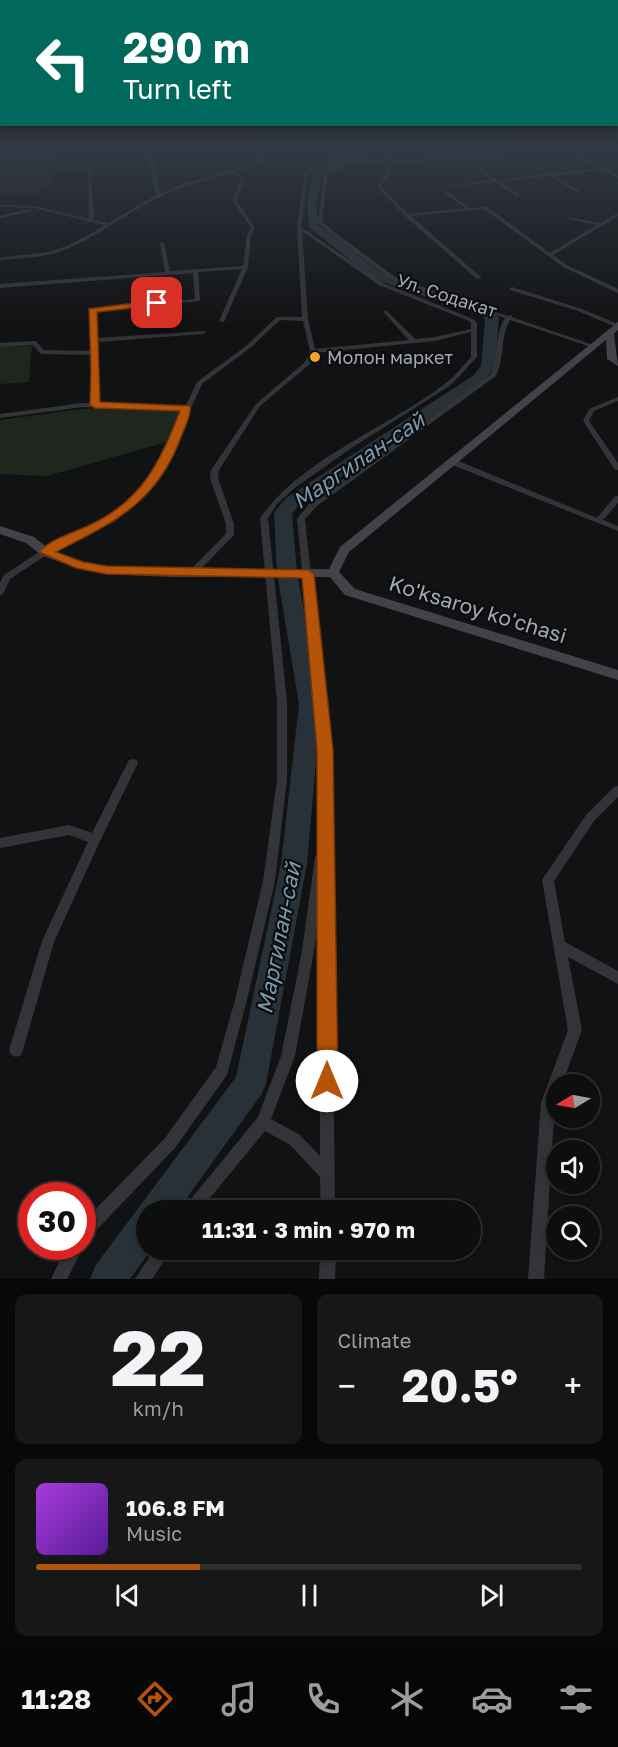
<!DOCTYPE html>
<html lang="en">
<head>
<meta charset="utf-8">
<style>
  body { margin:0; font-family:"Golos Text",sans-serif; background:#161717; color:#f1f3f6; height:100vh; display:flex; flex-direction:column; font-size:22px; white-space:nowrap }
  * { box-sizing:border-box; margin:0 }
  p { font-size:20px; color:#9a9c9e }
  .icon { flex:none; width:33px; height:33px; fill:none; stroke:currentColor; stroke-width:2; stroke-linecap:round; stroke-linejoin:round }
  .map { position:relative; height:1279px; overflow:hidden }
  .panel { display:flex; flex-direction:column; gap:15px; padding:15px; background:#070808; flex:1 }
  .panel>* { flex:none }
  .banner { position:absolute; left:0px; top:0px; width:618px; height:126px; box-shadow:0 3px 9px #0003,0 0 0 2px #2d2e2e; background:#00695c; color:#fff; overflow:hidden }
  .needle { width:39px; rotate:260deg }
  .controls { position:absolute; left:546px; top:1074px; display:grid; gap:12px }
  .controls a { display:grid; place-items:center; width:54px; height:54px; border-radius:50%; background:#0d0e0e; box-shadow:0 3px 9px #0003,0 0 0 2px #2d2e2e; font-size:30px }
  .speed { position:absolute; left:18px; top:1182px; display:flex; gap:12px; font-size:30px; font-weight:700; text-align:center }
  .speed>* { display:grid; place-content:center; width:78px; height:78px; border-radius:50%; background:#0d0e0e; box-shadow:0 3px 9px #0003,0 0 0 2px #2d2e2e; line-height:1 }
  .speed .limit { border:9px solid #d22; background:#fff; color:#111 }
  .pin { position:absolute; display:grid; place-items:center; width:51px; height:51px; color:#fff; margin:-26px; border-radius:12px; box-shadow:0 3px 9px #0006 }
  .me { position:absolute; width:66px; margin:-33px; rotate:0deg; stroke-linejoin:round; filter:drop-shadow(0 0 4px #0008) }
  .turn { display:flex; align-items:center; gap:21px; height:126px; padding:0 24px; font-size:27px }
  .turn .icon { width:78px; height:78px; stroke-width:2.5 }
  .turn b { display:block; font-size:42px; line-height:51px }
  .big { font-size:45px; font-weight:700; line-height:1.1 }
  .panel .tile { flex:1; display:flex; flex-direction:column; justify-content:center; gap:9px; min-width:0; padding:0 21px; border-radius:12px; background:#161717 }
  .panel .dial { align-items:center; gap:0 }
  .dial b { font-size:78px; line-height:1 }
  .song { display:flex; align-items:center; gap:18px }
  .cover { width:72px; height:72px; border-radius:9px; background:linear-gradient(135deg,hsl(280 70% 55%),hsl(270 70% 35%)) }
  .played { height:6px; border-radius:3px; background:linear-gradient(90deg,#b45309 30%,#2d2e2e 30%) }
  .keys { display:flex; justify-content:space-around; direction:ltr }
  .heat { display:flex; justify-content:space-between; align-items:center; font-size:33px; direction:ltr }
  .panel .tiles { flex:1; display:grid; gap:15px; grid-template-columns:1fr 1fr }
  .tile:last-child { grid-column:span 2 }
  .trip { position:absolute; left:136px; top:1200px; width:345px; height:60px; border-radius:30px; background:#0d0e0e; box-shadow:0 3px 9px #0003,0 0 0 2px #2d2e2e; font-weight:700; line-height:60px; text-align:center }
  .tab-bar { display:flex; height:96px; justify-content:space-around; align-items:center; background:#050606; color:#9a9c9e }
  .tab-bar .icon { width:42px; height:42px }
  .tab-bar .current { color:#b45309 }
  .tab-bar b { font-size:27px; color:#f1f3f6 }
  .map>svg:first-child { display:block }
</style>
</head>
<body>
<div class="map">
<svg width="618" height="1279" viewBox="0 0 618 1279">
  <rect width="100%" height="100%" fill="#111213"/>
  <path fill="#1e1e20" d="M48,154L46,168L54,169L50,186L42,187L40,193L0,194V156Z"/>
  <g fill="#1e261e">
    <path d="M32,346L29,382L0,384V347Z"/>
    <path d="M125,407L184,411L170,441L47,476L0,474V420L83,409Z"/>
  </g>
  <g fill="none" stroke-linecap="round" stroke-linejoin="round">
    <path fill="#283137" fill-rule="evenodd" d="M376,146H388L322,173L316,207L319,226L382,273L492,310L499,318L495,367L484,381L298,506L292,514L297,573L321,704L307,864L266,1084L261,1095L178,1210H147V1250H151L130,1279H90L95,1266L236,1077L281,864L299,704L277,573L274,513L286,498L474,375L481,366L485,319L482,316L374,279L309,227L307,199L315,169Z"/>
    <g fill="#333438" fill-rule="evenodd">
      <path d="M49,146H53L52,166L91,169L94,218L93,220L108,223L156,195L148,154L143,146H147L152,154L160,193L189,182L258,162L259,160L246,146H250L263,160L261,164L236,172L245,179L236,200L255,228L251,235L248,267L224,322L219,321L242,269L198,272L200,301L96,310L97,338L205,331V333L203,334L98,342L99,369L98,404L185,407L197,382L246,346L277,317H302L297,227L304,175L312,168L320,163L337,158L325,146H329L341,157C352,154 371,146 381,146L371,151L344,158L380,161L393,146H397L385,161L570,150H618V152H576L618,175V178L603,170L555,176L580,191L578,193L550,176L500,182L520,195L518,197L495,182L450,187L448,186L492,180L479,171L480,169L497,180L547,174L526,161L527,159L551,174L599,168L571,152L392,163L390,173L380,186L408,214L465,208L443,192L447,191L469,208L487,207L550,253L597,225L568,219V217L600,223L618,213V216L553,255L567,265L618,289V293L563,267L484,209L411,216L482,278L477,279L405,216L377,187L386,173L388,163L373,164L355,162L328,175L322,221L334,232L398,279L508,316L512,315V317L596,346L591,347L510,320C500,337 505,358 496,376L317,506L305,519L330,750L335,1210H321L320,1177L290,1145L265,1131L200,1210H183L186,1205L258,1117L281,1056L302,951L315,857L317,853L320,852V750L297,519L311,502L491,374C499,356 494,335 505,318L394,281L330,234L318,222L324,174L351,161C334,159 321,164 308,175L301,227L383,283L473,319L477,323V357L451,385L350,449L296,487L277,504L268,518L287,702V780L275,881L247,1000L227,1075L175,1148L87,1240L82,1242V1223L165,1138L216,1067L235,1000L263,881L277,780V702L260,518C302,458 388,428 446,383C455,376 463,366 471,357V332L435,341L315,353L310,364L260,406L219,470L218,478L234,524V535L196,574H190L189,572L190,570L226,534V524L210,478L211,470L256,404L305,362L310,351L303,321L280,320L250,348L202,384L157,482L116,521L48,554L10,579L3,594L0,595V583L4,575L42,550L110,517L151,479L183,411L83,407L0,418V414L83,403H92V355L42,354L40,353L33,345L0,347V343L35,341L37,342L44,350L92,351L91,308L195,299L193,273L0,288V284L165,272L160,243L162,242L164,243L170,271L243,266L247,235L251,228L232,200L241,179L233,173C206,180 180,186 155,199C123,216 94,239 59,252C40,258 20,258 0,260V258C16,255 32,255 48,252C68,247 87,236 105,225L91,222L89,223L87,221L34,208L0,207V205L34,206L89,219L88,171L49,168ZM302,231L379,285L469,321L471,323V329L435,337L415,339L386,310L383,312L384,313L409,340L315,349L308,319ZM320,906V1156L300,1135L271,1119L295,1056L314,951Z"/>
      <path d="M30,209L32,211L0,218V216Z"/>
      <path d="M512,287L582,309L618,324V328L578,311L510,290V288Z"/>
      <path d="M618,397V401L594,411L589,421L618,463V470H615L583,421L589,409Z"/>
      <path d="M450,460H456L597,518L615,496H618V503L603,520L618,526V531L450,464Z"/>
      <path d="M133,759L137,760L138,763L100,841L54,942L23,1050L21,1055L16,1057L11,1055L9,1050L42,941L88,842L69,835L0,848V838L69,825L92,833L129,760Z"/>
      <path d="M618,786V797L594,821L554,881L565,942L618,971V984L568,957L582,1030L562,1084H556L544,1279H528L541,1103L568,1030L542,880L586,815L614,787Z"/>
      <path d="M82,1243L84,1246L67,1279H51L67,1246H82Z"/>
      <path d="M154,1250H171L152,1279H135Z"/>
      <path d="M320,1250H336L335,1279H319Z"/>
    </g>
    <g fill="#414348" fill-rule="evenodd">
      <path d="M95,146H130L0,154V150Z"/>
      <path d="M618,322V330L614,334L618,366L607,359L606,340L349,552L339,572L355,589L618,670V680L345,595L330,577H172L106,574L76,568L41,555L26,543L0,534V526L34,537L49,549L82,561L106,566L172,569H329L340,547Z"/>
    </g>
  </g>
  <linearGradient id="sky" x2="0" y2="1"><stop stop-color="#090a0a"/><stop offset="0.45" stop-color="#323944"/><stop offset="1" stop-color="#323944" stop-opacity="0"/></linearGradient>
  <rect width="618" height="325" fill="url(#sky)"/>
  <path fill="#b45309" stroke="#753606" stroke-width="1.5" d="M157,300L160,305L97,312L100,402L190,406C192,415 184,428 181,437C157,503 114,522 56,552L83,562L106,566L308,570L314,574L333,750L338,1081L335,1088L327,1091L320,1088L317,1081V750L302,578L106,574L76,568L39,552C50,539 76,532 92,524C142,500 161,461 180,411L95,408L90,405L91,369L89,309Z"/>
  <circle fill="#f2a32a" stroke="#0d0d0e" stroke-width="2" cx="315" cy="357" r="6"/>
  <g text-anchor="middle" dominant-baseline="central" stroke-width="4.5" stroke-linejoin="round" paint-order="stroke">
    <g font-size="18" fill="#a3a9b4" stroke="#0d0d0e">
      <text transform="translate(447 295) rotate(18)">Ул. Содакат</text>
    </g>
    <g font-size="18" fill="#a3a9b4" stroke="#0d0d0e" text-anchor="start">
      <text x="327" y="357">Молон маркет</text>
    </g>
    <g font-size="21" fill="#a3a9b4" stroke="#0d0d0e">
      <text transform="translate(478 609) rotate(17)">Ko'ksaroy ko'chasi</text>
    </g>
    <g font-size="22" font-style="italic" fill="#7999b0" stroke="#0d0d0e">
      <text transform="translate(358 460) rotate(-34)">Маргилан-сай</text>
      <text transform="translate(278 938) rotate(-79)">Маргилан-сай</text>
    </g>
  </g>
</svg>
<div class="controls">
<a><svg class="needle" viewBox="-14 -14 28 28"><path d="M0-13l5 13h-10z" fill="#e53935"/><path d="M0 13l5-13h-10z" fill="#9a9c9e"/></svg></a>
<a><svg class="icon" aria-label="sound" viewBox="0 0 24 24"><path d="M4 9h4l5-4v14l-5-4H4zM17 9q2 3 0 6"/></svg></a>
<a><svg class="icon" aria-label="search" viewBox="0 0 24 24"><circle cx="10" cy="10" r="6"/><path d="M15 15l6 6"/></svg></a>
</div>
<div class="speed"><div class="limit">30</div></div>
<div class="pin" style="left:157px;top:303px;background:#d93025"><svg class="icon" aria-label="arrive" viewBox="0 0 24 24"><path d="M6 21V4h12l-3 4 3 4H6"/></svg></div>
<svg class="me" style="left:327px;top:1081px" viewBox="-20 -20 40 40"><circle r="19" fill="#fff"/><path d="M0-13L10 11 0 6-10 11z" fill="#b45309"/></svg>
<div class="trip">11:31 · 3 min · 970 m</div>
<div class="banner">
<div class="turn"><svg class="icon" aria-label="left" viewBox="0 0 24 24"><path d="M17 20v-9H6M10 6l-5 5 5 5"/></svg><div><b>290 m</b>Turn left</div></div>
</div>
</div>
<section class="panel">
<div class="tiles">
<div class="tile dial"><b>22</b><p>km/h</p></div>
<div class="tile"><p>Climate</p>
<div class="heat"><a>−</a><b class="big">20.5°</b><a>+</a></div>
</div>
<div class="tile">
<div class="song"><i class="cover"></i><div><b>106.8 FM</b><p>Music</p></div></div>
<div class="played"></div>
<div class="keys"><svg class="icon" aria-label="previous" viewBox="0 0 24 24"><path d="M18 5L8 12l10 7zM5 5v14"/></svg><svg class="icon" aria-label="pause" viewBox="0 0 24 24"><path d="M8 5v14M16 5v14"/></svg><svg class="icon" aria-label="next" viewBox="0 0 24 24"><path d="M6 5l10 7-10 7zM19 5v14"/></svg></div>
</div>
</div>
</section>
<nav class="tab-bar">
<b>11:28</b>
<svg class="icon current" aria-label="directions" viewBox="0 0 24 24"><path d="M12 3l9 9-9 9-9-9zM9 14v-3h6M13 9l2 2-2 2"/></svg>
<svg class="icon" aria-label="music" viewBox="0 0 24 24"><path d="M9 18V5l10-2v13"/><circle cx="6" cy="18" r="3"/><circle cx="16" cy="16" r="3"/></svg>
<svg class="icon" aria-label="phone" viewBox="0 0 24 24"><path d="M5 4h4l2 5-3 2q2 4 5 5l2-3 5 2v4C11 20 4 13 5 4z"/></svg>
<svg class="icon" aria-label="climate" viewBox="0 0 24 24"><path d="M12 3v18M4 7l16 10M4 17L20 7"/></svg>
<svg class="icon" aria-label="car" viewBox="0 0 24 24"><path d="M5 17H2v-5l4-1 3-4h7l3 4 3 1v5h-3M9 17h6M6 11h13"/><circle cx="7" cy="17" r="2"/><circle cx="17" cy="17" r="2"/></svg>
<svg class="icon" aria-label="filters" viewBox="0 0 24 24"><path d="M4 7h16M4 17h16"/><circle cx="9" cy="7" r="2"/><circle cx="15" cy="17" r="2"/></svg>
</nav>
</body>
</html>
